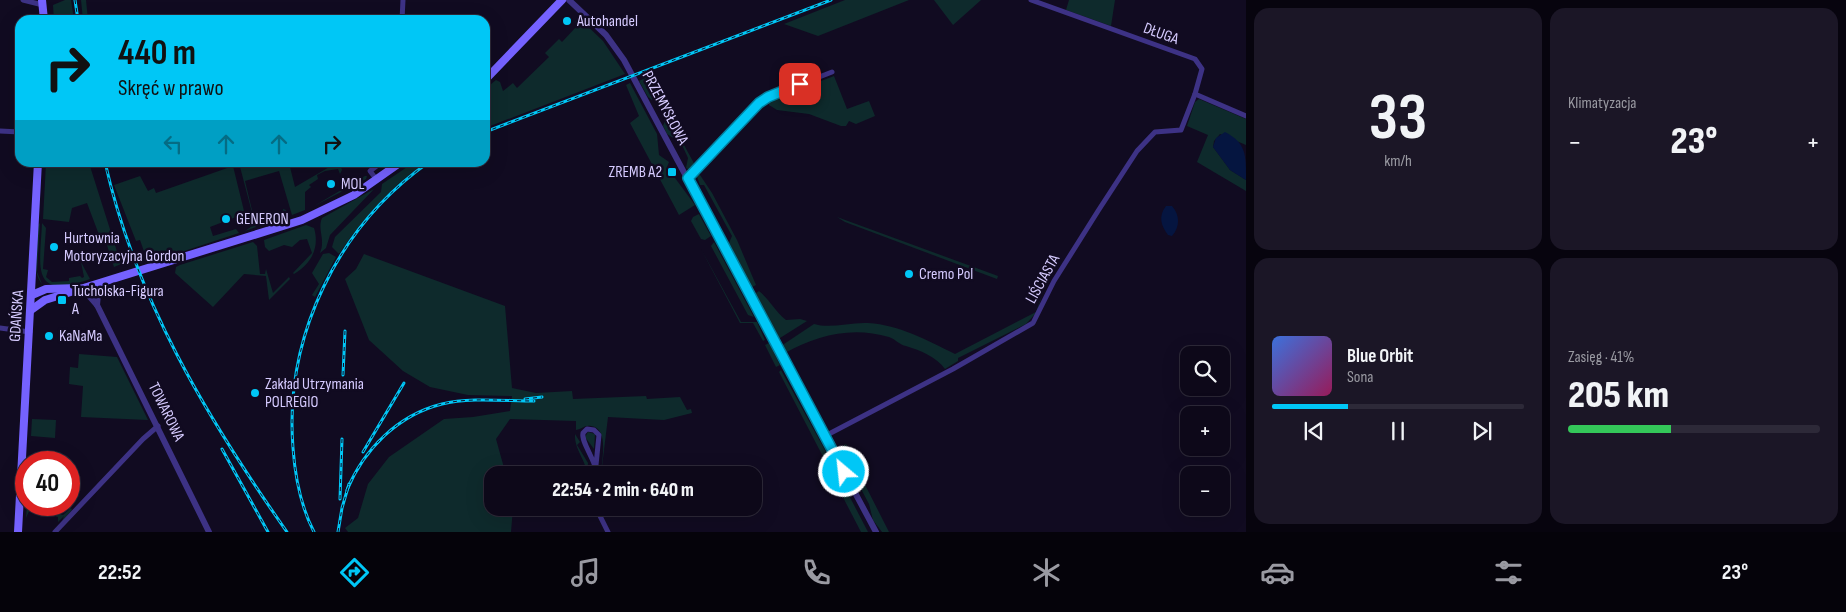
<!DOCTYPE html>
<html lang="pl">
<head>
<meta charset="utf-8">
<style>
  body { margin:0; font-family:"Sofia Sans Condensed",sans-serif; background:#1b1626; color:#f1f3f6; height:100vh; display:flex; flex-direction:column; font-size:19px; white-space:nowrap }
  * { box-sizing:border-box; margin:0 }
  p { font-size:16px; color:#9a9aa2 }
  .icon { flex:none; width:28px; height:28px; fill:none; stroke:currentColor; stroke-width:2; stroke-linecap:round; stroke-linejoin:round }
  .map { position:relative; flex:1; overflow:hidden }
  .drawer { display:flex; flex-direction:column; gap:8px; padding:8px; background:#07040e; width:600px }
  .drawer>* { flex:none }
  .banner { position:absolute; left:15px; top:15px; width:475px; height:152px; border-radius:15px; box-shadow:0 5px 20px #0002,0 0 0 1px #2d2938; background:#00c7f6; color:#111; overflow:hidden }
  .buttons { position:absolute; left:1180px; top:346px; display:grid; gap:10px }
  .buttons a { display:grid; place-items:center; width:50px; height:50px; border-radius:10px; background:#0d0819; box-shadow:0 5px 20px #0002,0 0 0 1px #2d2938; font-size:25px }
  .speed { position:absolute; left:15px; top:451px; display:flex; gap:10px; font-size:25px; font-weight:700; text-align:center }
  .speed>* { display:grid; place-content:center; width:65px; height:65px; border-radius:50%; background:#0d0819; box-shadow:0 5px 20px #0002,0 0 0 1px #2d2938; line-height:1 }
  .speed .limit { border:8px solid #d22; background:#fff; color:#111 }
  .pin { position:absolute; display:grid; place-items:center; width:42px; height:42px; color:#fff; margin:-21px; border-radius:10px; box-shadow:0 2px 8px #0006 }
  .me { position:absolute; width:55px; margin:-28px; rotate:332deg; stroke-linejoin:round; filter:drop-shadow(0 0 4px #0008) }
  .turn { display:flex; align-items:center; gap:18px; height:105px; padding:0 20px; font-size:22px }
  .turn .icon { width:65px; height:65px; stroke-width:2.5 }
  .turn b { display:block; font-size:35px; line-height:42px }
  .lanes { display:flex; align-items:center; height:48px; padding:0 20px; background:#0003; justify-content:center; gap:25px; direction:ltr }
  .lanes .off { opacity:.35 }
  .big { font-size:38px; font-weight:800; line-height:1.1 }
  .drawer .card { flex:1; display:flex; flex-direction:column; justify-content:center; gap:8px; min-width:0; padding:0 18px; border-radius:15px; background:#1b1626 }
  .drawer .dial { align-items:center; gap:0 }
  .dial b { font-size:65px; line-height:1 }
  .song { display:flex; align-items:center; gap:15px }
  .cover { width:60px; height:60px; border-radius:8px; background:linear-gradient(135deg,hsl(220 70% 55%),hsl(330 70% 35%)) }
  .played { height:5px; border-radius:2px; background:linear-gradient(90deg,#00c7f6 30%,#2d2938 30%) }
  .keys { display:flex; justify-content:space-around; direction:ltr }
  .heat { display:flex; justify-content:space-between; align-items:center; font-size:28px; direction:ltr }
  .charge { height:8px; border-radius:4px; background:linear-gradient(90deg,#34c759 41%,#2d2938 0) }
  .drawer .tiles { flex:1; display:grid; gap:8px; grid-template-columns:repeat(2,1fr) }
  .trip { position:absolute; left:484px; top:466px; width:278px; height:50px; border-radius:15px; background:#0d0819; box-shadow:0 5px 20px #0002,0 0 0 1px #2d2938; font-weight:800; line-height:50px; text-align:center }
  .menu { display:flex; height:80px; justify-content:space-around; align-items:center; background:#05030a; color:#9a9aa2 }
  .menu .icon { width:35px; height:35px }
  .menu .selected { color:#00c7f6 }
  .menu b { font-size:22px; color:#f1f3f6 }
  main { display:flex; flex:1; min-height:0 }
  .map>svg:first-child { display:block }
</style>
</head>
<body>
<main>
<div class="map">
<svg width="1246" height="532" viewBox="0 0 1246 532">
  <rect width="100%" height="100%" fill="#110b21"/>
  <g fill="#0e2a2c">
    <path d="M65,0H71L74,20H54L53,5Z"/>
    <path d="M81,0H86L88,20H83Z"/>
    <path d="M845,0H909L818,36L784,24Z"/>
    <path d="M934,0H981L953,25Z"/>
    <path d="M1069,0H1115L1111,26L1066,10Z"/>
    <path d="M579,18L603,41L625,74L485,128V89L496,80L500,82L503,91L513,83L517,88L549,57L545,53L559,39L562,42L577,26L575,22Z"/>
    <path d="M834,76L847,109L869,101L875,116L856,124L849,121L846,126H841L809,114L777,110L769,105V101Z"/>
    <path d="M647,77L696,167L692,171L686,168L688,158L678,136L675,139L667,134L663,126L666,118L654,96L652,100L648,97L639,81Z"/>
    <path d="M630,83L657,134L659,155L669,162L667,167L673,178H675L695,205L679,215L630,123L639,116L626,85Z"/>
    <path d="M1199,99L1246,119V145L1220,134L1214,141L1213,147L1230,170L1246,180V191L1197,162L1208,135L1187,126L1195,102Z"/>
    <path d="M46,163H89L121,264L114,267L105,239L101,240L87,203L72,208L69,222L43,219Z"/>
    <path d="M239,163H289L295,187L331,166L341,167L342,170L340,174L338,169L325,171L317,175L318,179L309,185L311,187L305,192V210L292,215L279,171L245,181L256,227L245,231L255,224Z"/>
    <path d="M413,163H424C390,188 362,219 339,254L332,247L335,237L381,192L382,184Z"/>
    <path d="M233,166L244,211L240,220L236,217L210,227L213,236L236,229L239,233L160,259L146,257L140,240L136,241L114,185L140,176L148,191L154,188L156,193Z"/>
    <path d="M698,172L712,193L737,240L756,285L752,287C747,284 734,252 729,243L732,236L704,185H700L696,174Z"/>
    <path d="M365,176H367L366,179L314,206Z"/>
    <path d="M374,189L330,235L326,248L320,253C326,240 317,229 322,218Z"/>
    <path d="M283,209L286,210L288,217L261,226L260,219H264L266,222L282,217Z"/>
    <path d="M699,214L711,236L705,240L701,239L691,221L693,217Z"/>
    <path d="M837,217L998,276L997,279L845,222Z"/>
    <path d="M40,223L37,272L42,284C30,270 37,242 38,225Z"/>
    <path d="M42,223L46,228L43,269L48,270L46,277L52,282L69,281V278L80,276L82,278L84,277L81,262L90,279C30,301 40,267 42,223Z"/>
    <path d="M306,225L314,228C320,248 311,264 294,274L293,273L312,253L307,239L300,240L292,247L284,245L269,251L265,247L264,240Z"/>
    <path d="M253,242L257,246L260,274H265L266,269L273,293L289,277L290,279L269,300L266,276L244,274L213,307L175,273L176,267L180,265Z"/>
    <path d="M714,242L754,317L748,315L711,246Z"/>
    <path d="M701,249L741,322H757L765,340L763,341L753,323H740Z"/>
    <path d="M329,253L336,257L315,297L312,295L319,284L312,273L323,254Z"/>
    <path d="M364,254L505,306L512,388L536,393L572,391L573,399L646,396L647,399L680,397L687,410L691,409L692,413L664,420L608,417L601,475C601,463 610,428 591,426C585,425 582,429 576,430V421L510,419L496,439L506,475H492V508H513L511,532H348L345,528L358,518L368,484L389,457L444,419L473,417L510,411L512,396L468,395L430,387L403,371L369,340L345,279L356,269Z"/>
    <path d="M759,291C770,300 775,311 786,320L800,319L807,321L780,338L776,337L753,295Z"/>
    <path d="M1042,295L1037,312L1026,324L958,358V361L945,369C937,357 919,350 906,346C900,345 895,339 889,337C852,326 817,335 785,353L781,346L814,324C830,329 850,322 868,323C900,325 926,340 955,354L1036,312Z"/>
    <path d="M769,343L780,365L776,367L765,345Z"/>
    <path d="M79,354L117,357L148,420L81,417L83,386L69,384L70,367L78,368Z"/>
    <path d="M781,370L837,472L829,478L827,474L831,472L779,372Z"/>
    <path d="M32,419L56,420L55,438L31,436Z"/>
    <path d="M588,432L595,434L594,449L585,437Z"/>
    <path d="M575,434L580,442L577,445L588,463L587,475C587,461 574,450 575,434Z"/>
    <path d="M846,444L847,446L845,447L853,462L847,463L839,448Z"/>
    <path d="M857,469L889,532H882L873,520L869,504L853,474Z"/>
    <path d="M838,480H841L868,532H861L835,482Z"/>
    <path d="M27,505L63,515L71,508L72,510L62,521L64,516L58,522V517L30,509L26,518Z"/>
  </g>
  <g fill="#051540">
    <path d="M1225,132C1246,143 1246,154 1246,180L1230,170L1213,147L1216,138Z"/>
    <path d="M1166,206H1172C1180,215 1180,227 1172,236L1168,235C1161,226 1158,216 1166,206Z"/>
  </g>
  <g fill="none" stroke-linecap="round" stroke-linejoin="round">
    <g stroke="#3d3285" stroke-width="5">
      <path d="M23,0L43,5"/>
      <path d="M1031,0L1195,59L1202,69L1195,94L1246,116"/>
      <path d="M402,20L403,0"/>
      <path d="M0,131L20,132"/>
      <path d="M688,178L759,103L768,97L832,72"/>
      <path d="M377,180L370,171L382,162"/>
      <path d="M0,328L30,332"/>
      <path d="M825,436L953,369L1033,323L1054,281L1098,211L1137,151L1155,132L1181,130L1195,94"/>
      <path d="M595,475L599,435L594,430L587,429L583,433C581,442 594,458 596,470"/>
      <path d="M596,508L608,532"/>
      <path d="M55,532L143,439L158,426"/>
    </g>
    <g stroke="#3d3285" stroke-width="6">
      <path d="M569,0L606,35L624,60L876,532"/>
      <path d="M83,289L97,305L209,532"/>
      <path d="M97,305L99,284"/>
    </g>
    <g stroke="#7562ff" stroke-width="8">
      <path d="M42,0L44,20"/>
      <path d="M485,80L562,0"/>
      <path d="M32,295L46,289L79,288"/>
      <path d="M31,310L45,300L302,220L354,195L401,162"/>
      <path d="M18,532L38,162"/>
    </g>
    <g stroke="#00c7f6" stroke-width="3">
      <g id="rail">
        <path d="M75,0L78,20"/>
        <path d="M485,132L831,0"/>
        <path d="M105,162C136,300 207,418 287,532"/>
        <path d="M343,375L345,331"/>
        <path d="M525,399L542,397"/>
        <path d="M222,449L268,532"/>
        <path d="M363,452L404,383"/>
        <path d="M347,490C364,449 398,415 442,404C469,397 506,401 534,401"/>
        <path d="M340,499L342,439"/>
        <path d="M314,532C301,507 295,476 293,448C284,336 338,226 429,162"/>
        <path d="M338,532L342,508L349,484"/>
      </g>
    </g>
    <use href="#rail" stroke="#110b21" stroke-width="1" stroke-dasharray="4" stroke-linecap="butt"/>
  </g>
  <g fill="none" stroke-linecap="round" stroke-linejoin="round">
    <g stroke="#0081a0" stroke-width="12">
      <path id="route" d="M800,84L768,97L759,103L688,178L844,472"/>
    </g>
    <use href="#route" stroke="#00c7f6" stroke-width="9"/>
  </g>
  <g fill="#00c7f6" stroke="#110b21" stroke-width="2">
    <circle cx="567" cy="21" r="5"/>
    <rect x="667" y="167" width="10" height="10" rx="2.5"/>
    <circle cx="331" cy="184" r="5"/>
    <circle cx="226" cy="219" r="5"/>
    <circle cx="54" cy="247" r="5"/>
    <circle cx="909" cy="274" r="5"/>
    <rect x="57" y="295" width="10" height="10" rx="2.5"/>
    <circle cx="49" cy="336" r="5"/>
    <circle cx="255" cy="393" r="5"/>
  </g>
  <g text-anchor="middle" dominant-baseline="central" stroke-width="5" stroke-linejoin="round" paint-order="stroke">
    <g font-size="16" fill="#d6cbff" stroke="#110b21" text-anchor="start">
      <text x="577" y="21">Autohandel</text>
      <text x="662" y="172" text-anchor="end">ZREMB A2</text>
      <text x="341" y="184">MOL</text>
      <text x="236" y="219">GENERON</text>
      <text x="64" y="238">Hurtownia<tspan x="64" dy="18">Motoryzacyjna Gordon</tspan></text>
      <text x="919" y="274">Cremo Pol</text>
      <text x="72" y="291">Tucholska-Figura<tspan x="72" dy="18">A</tspan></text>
      <text x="59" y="336">KaNaMa</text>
      <text x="265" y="384">Zakład Utrzymania<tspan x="265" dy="18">POLREGIO</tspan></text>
    </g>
    <g font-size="16" fill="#d6cbff" stroke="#110b21">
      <text transform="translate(1161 34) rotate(20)">DŁUGA</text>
      <text transform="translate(665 108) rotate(62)">PRZEMYSŁOWA</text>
      <text transform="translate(1043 279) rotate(-61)">LIŚCIASTA</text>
      <text transform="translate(17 316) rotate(-86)">GDAŃSKA</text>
      <text transform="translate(166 412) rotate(64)">TOWAROWA</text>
    </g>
  </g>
</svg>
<div class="buttons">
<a><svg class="icon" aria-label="search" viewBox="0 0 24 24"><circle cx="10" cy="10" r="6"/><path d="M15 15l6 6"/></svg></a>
<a>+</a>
<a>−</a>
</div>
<div class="speed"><div class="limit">40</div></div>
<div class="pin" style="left:800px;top:84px;background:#d93025"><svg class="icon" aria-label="arrive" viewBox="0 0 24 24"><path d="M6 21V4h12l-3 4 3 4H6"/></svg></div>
<svg class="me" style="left:844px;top:472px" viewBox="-20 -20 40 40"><circle r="17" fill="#00c7f6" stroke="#fff" stroke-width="3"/><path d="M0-11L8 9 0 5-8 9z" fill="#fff"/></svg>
<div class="trip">22:54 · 2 min · 640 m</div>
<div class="banner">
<div class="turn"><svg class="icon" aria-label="right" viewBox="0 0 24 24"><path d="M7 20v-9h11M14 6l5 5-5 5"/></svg><div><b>440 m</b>Skręć w prawo</div></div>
<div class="lanes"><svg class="icon off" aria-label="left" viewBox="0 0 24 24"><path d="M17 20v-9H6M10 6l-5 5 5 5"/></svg><svg class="icon off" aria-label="ahead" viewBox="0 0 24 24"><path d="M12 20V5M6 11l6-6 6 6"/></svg><svg class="icon off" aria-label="ahead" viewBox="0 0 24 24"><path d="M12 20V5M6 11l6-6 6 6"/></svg><svg class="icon" aria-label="right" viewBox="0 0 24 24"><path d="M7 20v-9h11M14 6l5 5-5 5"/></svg></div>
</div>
</div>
<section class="drawer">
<div class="tiles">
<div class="card dial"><b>33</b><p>km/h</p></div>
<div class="card"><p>Klimatyzacja</p>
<div class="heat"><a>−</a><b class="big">23°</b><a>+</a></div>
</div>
<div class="card">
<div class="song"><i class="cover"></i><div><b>Blue Orbit</b><p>Sona</p></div></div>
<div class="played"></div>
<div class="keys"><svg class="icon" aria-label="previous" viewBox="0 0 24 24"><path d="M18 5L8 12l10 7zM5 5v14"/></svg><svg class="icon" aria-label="pause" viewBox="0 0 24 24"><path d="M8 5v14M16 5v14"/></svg><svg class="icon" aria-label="next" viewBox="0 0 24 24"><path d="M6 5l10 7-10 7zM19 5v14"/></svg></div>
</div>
<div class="card"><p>Zasięg · 41%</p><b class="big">205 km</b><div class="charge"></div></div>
</div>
</section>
</main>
<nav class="menu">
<b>22:52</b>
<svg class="icon selected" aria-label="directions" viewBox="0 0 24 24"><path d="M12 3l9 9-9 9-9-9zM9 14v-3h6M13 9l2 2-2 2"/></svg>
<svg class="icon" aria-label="music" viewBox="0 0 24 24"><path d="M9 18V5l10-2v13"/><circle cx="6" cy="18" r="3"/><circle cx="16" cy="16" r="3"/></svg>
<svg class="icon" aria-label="phone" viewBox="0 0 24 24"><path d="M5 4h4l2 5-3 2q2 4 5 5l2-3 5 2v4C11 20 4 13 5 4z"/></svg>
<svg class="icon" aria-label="climate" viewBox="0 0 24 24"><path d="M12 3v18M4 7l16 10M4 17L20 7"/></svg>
<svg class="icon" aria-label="car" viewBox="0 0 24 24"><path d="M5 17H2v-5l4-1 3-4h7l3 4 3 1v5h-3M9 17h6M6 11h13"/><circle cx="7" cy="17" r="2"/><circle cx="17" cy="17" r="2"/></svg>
<svg class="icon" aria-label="filters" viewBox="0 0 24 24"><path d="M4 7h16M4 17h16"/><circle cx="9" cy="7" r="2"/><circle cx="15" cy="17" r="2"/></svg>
<b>23°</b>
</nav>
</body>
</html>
